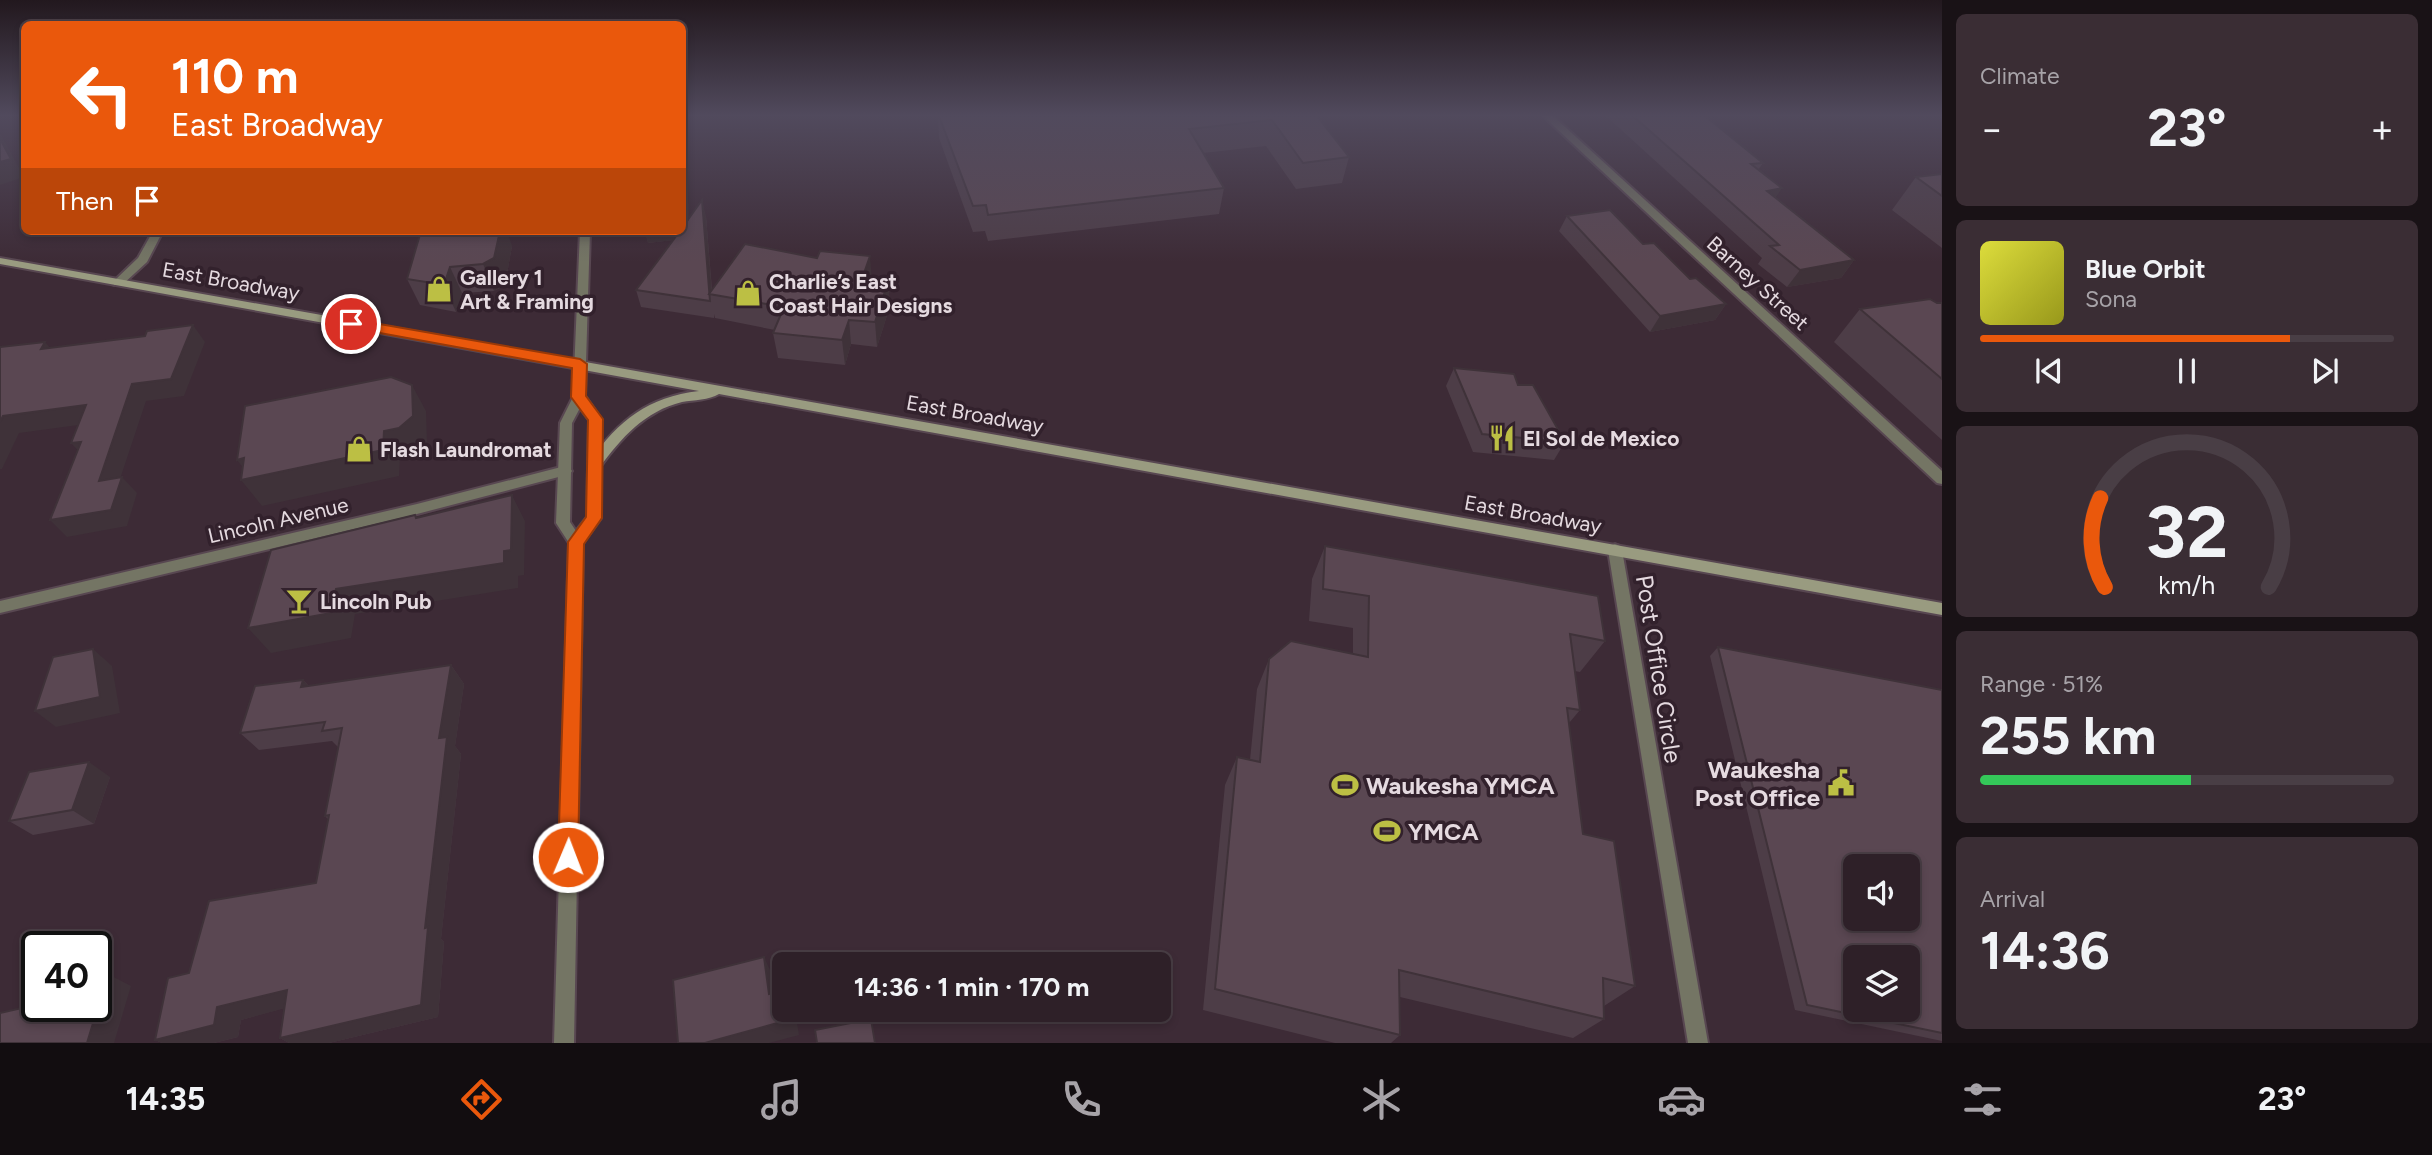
<!DOCTYPE html>
<html lang="en">
<head>
<meta charset="utf-8">
<style>
  body { margin:0; font-family:Figtree,sans-serif; background:#3a2d34; color:#f1f3f6; height:100vh; display:flex; flex-direction:column; font-size:26px; white-space:nowrap }
  * { box-sizing:border-box; margin:0 }
  p { font-size:23px; color:#a7a3a8 }
  .icon { flex:none; width:38px; height:38px; fill:none; stroke:currentColor; stroke-width:2; stroke-linecap:round; stroke-linejoin:round }
  .map { position:relative; flex:1; overflow:hidden }
  .panel { display:flex; flex-direction:column; gap:14px; padding:14px; background:#191216; width:490px }
  .panel>* { flex:none }
  .banner { position:absolute; left:21px; top:21px; width:665px; height:214px; border-radius:10px; box-shadow:0 4px 10px #0003,0 0 0 2px #493e45; background:#ea580c; color:#fff; overflow:hidden }
  .tools { position:absolute; left:1843px; top:854px; display:grid; gap:14px }
  .tools a { display:grid; place-items:center; width:77px; height:77px; border-radius:10px; background:#2e2028; box-shadow:0 4px 10px #0003,0 0 0 2px #493e45; font-size:35px }
  .speed { position:absolute; left:21px; top:931px; display:flex; gap:14px; font-size:35px; font-weight:700; text-align:center }
  .speed>* { display:grid; place-content:center; width:91px; height:91px; border-radius:50%; background:#2e2028; box-shadow:0 4px 10px #0003,0 0 0 2px #493e45; line-height:1 }
  .speed .limit { border:4px solid #111; border-radius:10px; background:#fff; color:#111 }
  .pin { position:absolute; display:grid; place-items:center; width:60px; height:60px; color:#fff; margin:-30px; border:4px solid #fff; border-radius:50%; box-shadow:0 2px 7px #0007 }
  .me { position:absolute; width:77px; margin:-38px; rotate:1deg; stroke-linejoin:round; filter:drop-shadow(0 0 5px #0008) }
  .turn { display:flex; align-items:center; gap:24px; height:147px; padding:0 35px; font-size:32px }
  .turn .icon { width:91px; height:91px; stroke-width:2.5 }
  .turn b { display:block; font-size:49px; line-height:60px }
  .then { display:flex; align-items:center; height:66px; padding:0 35px; background:#0003; gap:14px; font-size:26px }
  .big { font-size:52px; font-weight:700; line-height:1.1 }
  .panel .card { flex:1; display:flex; flex-direction:column; justify-content:center; gap:10px; min-width:0; padding:0 24px; border-radius:10px; background:#3a2d34 }
  .panel .dial { align-items:center; gap:0 }
  .dial svg { height:182px; overflow:visible; fill:none; stroke:#493e45; stroke-width:7; stroke-linecap:round; text-anchor:middle }
  .dial text { fill:#f1f3f6; stroke:none }
  .song { display:flex; align-items:center; gap:21px }
  .cover { width:84px; height:84px; border-radius:10px; background:linear-gradient(135deg,hsl(60 70% 55%),hsl(60 70% 35%)) }
  .played { height:7px; border-radius:4px; background:linear-gradient(90deg,#ea580c 75%,#493e45 75%) }
  .keys { display:flex; justify-content:space-around; direction:ltr }
  .heat { display:flex; justify-content:space-between; align-items:center; font-size:38px; direction:ltr }
  .charge { height:10px; border-radius:5px; background:linear-gradient(90deg,#34c759 51%,#493e45 0) }
  .trip { position:absolute; left:772px; top:952px; width:399px; height:70px; border-radius:10px; background:#2e2028; box-shadow:0 4px 10px #0003,0 0 0 2px #493e45; font-weight:700; line-height:70px; text-align:center }
  .tab-bar { display:flex; height:112px; justify-content:space-around; align-items:center; background:#120d10; color:#a7a3a8 }
  .tab-bar .icon { width:49px; height:49px }
  .tab-bar .on { color:#ea580c }
  .tab-bar b { font-size:32px; color:#f1f3f6 }
  main { display:flex; flex:1; min-height:0 }
  .map>svg:first-child { display:block }
</style>
</head>
<body>
<main>
<div class="map">
<svg width="1942" height="1043" viewBox="0 0 1942 1043">
  <rect width="100%" height="100%" fill="#3d2b36"/>
  <g fill="none" stroke-linecap="round" stroke-linejoin="round">
    <g stroke="#584751" stroke-width="4">
      <g id="minor">
        <path d="M1543,116H1553L1942,471V484L1937,483Z"/>
        <path d="M153,231H163L147,262L122,285H114V281L138,258Z"/>
        <path d="M565,466L570,468L572,471L570,474L417,514L0,613V601L417,504Z"/>
        <path d="M1615,544L1620,546L1622,550L1708,1043H1688L1608,550L1610,546Z"/>
      </g>
    </g>
    <g stroke="#584751" stroke-width="4">
      <path id="tertiary" d="M580,231H590L585,396L601,419V518L583,543L574,1043H554L569,543L556,523L560,423L573,397ZM580,408L589,420L587,517L576,531L570,522L572,423Z"/>
    </g>
    <g stroke="#584751" stroke-width="4">
      <path id="secondary" d="M0,258L1942,603V615L719,394C709,400 694,400 682,402C645,411 621,438 600,467L595,469L588,464L590,461C619,420 648,397 699,391L0,264Z"/>
    </g>
    <use href="#minor" fill="#747564" fill-rule="evenodd"/>
    <use href="#tertiary" fill="#747564" fill-rule="evenodd"/>
    <use href="#secondary" fill="#999b80" fill-rule="evenodd"/>
  </g>
  <g fill="#4d3d47">
    <path d="M938,116H1317L1349,157L1342,183L1296,189L1266,146L1203,153L1224,188L1219,214L988,241L985,231L973,232L939,138Z"/>
    <path d="M1606,116H1705L1763,163L1758,170L1776,198L1854,260L1841,278L1787,287L1758,264L1762,258Z"/>
    <path d="M1942,174V248L1892,210L1916,177Z"/>
    <path d="M687,185L689,218L706,216L712,290L872,280L888,282L890,306L877,347L851,344L845,365L778,358L773,333L775,330L715,318L714,314V318L641,307L636,290L673,240L648,243L645,231H682Z"/>
    <path d="M1567,216L1643,244L1726,304L1715,320L1650,332L1559,231Z"/>
    <path d="M512,246L505,285L494,291L462,293L456,312L420,305L407,279Z"/>
    <path d="M1942,303V440L1834,342L1860,309Z"/>
    <path d="M1454,368L1518,385L1565,442L1554,460L1473,452L1446,386Z"/>
    <path d="M1325,546L1605,641L1580,672L1575,671L1580,710L1569,723L1583,834L1635,986L1604,1006V1019L1573,1038L1400,997V1035L1391,1043H1335L1203,1010L1225,785L1237,757L1250,760L1257,689L1269,659L1353,654V628L1309,621L1312,579Z"/>
    <path d="M1718,647L1942,690V1041L1795,1010L1710,656Z"/>
    <path d="M451,665L464,684L455,746L461,754L441,939L444,942L438,1017L329,1043H289L280,1038L284,1008L241,1020L238,1037L214,1043H162L155,1040L189,973L316,883L328,819L325,816L338,747L332,741L259,750L240,733L303,680L309,686Z"/>
    <path d="M110,777L94,824L33,835L9,821Z"/>
  </g>
  <g fill="#3f3239">
    <path d="M0,133L24,177L0,185Z"/>
    <path d="M683,169L687,185L691,237L687,221Z"/>
    <path d="M1782,188L1770,206L1767,191Z"/>
    <path d="M702,200L706,216L712,294H710Z"/>
    <path d="M682,221H687L691,238L648,243L645,231H682Z"/>
    <path d="M500,231H507L512,246L505,285L494,291L483,264Z"/>
    <path d="M870,256L872,280L862,279Z"/>
    <path d="M1854,260L1841,278L1787,287L1800,270Z"/>
    <path d="M450,267L462,293L456,312L444,285Z"/>
    <path d="M888,282L890,306L877,347L875,322Z"/>
    <path d="M1726,304L1715,320L1650,332L1660,316Z"/>
    <path d="M849,320L851,344L845,365L842,340Z"/>
    <path d="M193,325L205,342L184,396L146,401L114,497L99,481L132,384Z"/>
    <path d="M45,342L60,359L41,349Z"/>
    <path d="M412,385L426,411L427,442L414,454L400,457L399,476L262,506L241,480L251,478L237,460Z"/>
    <path d="M86,405L101,422L19,433L2,469H0V422L3,416Z"/>
    <path d="M81,442L87,460L71,443Z"/>
    <path d="M122,477L137,493L127,526L67,537L50,520Z"/>
    <path d="M512,495L525,521L524,575L518,576V588L355,614L351,638L271,653L248,628L336,589L504,551Z"/>
    <path d="M93,649L112,666L120,713L56,727L35,711Z"/>
    <path d="M451,665L464,684L455,746L461,754L441,939L444,942L438,1017L329,1043H289L280,1038L425,928L439,738Z"/>
    <path d="M303,680L320,698L301,687Z"/>
    <path d="M89,762L110,777L94,824L72,810Z"/>
    <path d="M764,957L772,974L777,1010L769,994Z"/>
    <path d="M108,974L131,986L114,1043H87Z"/>
    <path d="M287,990L308,1002L241,1020L238,1037L214,1043H162L155,1040L217,1007Z"/>
    <path d="M790,1010H795L799,1035L769,1043H705Z"/>
  </g>
  <g fill="#5a4752" stroke="#3f3239" stroke-width="2" fill-rule="evenodd">
    <path d="M939,116H1317L1349,157L1303,163L1272,120L1189,129L1224,188L988,215L986,205L973,206Z"/>
    <path d="M1633,116H1705L1763,163L1751,164L1782,188L1767,191L1854,260L1800,270L1770,246L1779,245Z"/>
    <path d="M0,139L11,159L0,162Z"/>
    <path d="M682,169L687,221L702,200L710,301L636,290L680,231H682V227L687,221H682Z"/>
    <path d="M1942,174V196L1916,177Z"/>
    <path d="M1610,210L1643,244L1654,243L1690,279L1696,278L1726,304L1660,316L1567,216Z"/>
    <path d="M421,231H500L494,258L483,264L450,267L444,285L407,279Z"/>
    <path d="M745,244L817,258L820,251L870,256L862,279L888,282L875,322L849,320L842,340L773,333L784,307L709,294Z"/>
    <path d="M1930,299L1937,303H1942V379L1860,309Z"/>
    <path d="M193,325L171,379L132,384L99,481L122,477L111,510L50,520L81,442L71,443L86,405L3,416L0,422V347L45,342L41,349L145,336L147,331Z"/>
    <path d="M1454,368L1514,374L1518,385H1533L1565,442L1482,434Z"/>
    <path d="M391,377L412,385L413,416L399,428L384,431L383,450L241,480L244,458L237,460L245,406Z"/>
    <path d="M512,495L511,550L504,551V563L336,589L331,613L248,628L271,550L415,515L416,518Z"/>
    <path d="M1325,546L1598,596L1605,641L1570,634L1580,710L1567,708L1583,834L1614,841L1635,986L1603,978L1604,1019L1399,970L1400,1035L1215,989L1237,757L1260,762L1269,659L1291,641L1368,657L1369,596L1323,589Z"/>
    <path d="M1718,647L1942,690V1033L1807,1005ZM1855,866H1908V919H1855ZM1855,957H1908V1010H1855Z"/>
    <path d="M93,649L100,697L35,711L53,657Z"/>
    <path d="M451,665L439,738L447,737L425,928L428,927L421,1005L280,1038L287,990L217,1007L214,1025L155,1040L168,978L189,973L209,901L316,883L329,815L325,816L342,728L322,731L325,722L240,733L255,686L303,680L301,687Z"/>
    <path d="M89,762L72,810L9,821L29,772Z"/>
    <path d="M764,957L769,994L784,990V1010H790L792,1019L705,1043H678L673,980Z"/>
    <path d="M108,974L87,1043H0V1013L31,1006L37,989V1006H96V977Z"/>
    <path d="M871,1019L875,1043H817L815,1030Z"/>
  </g>
  <linearGradient id="sky" x2="0" y2="1"><stop stop-color="#22181e"/><stop offset="0.44" stop-color="#514a5d"/><stop offset="1" stop-color="#514a5d" stop-opacity="0"/></linearGradient>
  <rect width="1942" height="262" fill="url(#sky)"/>
  <path fill="#ea580c" stroke="#983908" stroke-width="2" d="M351,319L580,359L587,364L586,396L603,419L602,518L584,544L578,857L575,864L568,867L561,864L558,857L568,542L586,517L588,420L571,397L572,368L347,327L345,324Z"/>
  <defs>
    <g id="shop-bare" transform="scale(2.1)"><path d="M-5-2.5h2.3a2.7 3.5 0 0 1 5.4 0H5L5.5 6h-11ZM-1.5-2.5h3a1.5 2.3 0 0 0-3 0Z" fill="#bcbf44" stroke="#32212c" stroke-width="2.5" paint-order="stroke"/></g>
    <g id="restaurant-bare" transform="scale(2.1)"><path d="M-5-6h1v4h1v-4h1v4h1v-4h1v5L-1.5 .5V6h-2V.5L-5-1ZM5-6V6H3V1.5H1.5Q1.5-4 5-6Z" fill="#bcbf44" stroke="#32212c" stroke-width="2.5" paint-order="stroke"/></g>
    <g id="bar-bare" transform="scale(2.1)"><path d="M-6-5H6L.8 .8V4.5H3.5V6h-7V4.5H-.8V.8Z" fill="#bcbf44" stroke="#32212c" stroke-width="2.5" paint-order="stroke"/></g>
    <g id="civic-bare" transform="scale(2.1)"><path d="M-.6-6.5H3V-4.5H.6V-3L4-1V1h2V6H-6V1h2V-1L-.6-3ZM-1.2 2.5V6h2.4V2.5Z" fill="#bcbf44" stroke="#32212c" stroke-width="2.5" paint-order="stroke"/></g>
    <g id="stadium-bare" transform="scale(2.1)"><path d="M0-5a6.5 5 0 1 0 0 10a6.5 5 0 1 0 0-10ZM-3.5-1.8h7v3.6h-7Z" fill="#bcbf44" stroke="#32212c" stroke-width="2.5" paint-order="stroke"/></g>
  </defs>
  <g fill-rule="evenodd">
    <use href="#shop-bare" x="439" y="289"/>
    <use href="#shop-bare" x="748" y="293"/>
    <use href="#restaurant-bare" x="1502" y="438"/>
    <use href="#shop-bare" x="359" y="449"/>
    <use href="#bar-bare" x="299" y="601"/>
    <use href="#civic-bare" x="1841" y="783"/>
    <use href="#stadium-bare" x="1345" y="785"/>
    <use href="#stadium-bare" x="1387" y="831"/>
  </g>
  <g text-anchor="middle" dominant-baseline="central" stroke-width="7" stroke-linejoin="round" paint-order="stroke">
    <g font-size="21" font-weight="bold" fill="#e5dae0" stroke="#32212c" text-anchor="start">
      <text x="460" y="277">Gallery 1<tspan x="460" dy="24">Art &amp; Framing</tspan></text>
      <text x="769" y="281">Charlie’s East<tspan x="769" dy="24">Coast Hair Designs</tspan></text>
      <text x="1523" y="438">El Sol de Mexico</text>
      <text x="380" y="449">Flash Laundromat</text>
      <text x="320" y="601">Lincoln Pub</text>
    </g>
    <g font-size="21" fill="#e5dae0" stroke="#32212c">
      <text transform="translate(231 281) rotate(10)">East Broadway</text>
      <text transform="translate(1758 283) rotate(42)">Barney Street</text>
      <text transform="translate(975 414) rotate(10)">East Broadway</text>
      <text transform="translate(1533 514) rotate(10)">East Broadway</text>
      <text transform="translate(278 520) rotate(-13)">Lincoln Avenue</text>
    </g>
    <g font-size="24" fill="#e5dae0" stroke="#32212c">
      <text transform="translate(1659 669) rotate(81)">Post Office Circle</text>
    </g>
    <g font-size="24" font-weight="bold" fill="#e5dae0" stroke="#32212c" text-anchor="start">
      <text x="1820" y="769" text-anchor="end">Waukesha<tspan x="1820" dy="28">Post Office</tspan></text>
      <text x="1366" y="785">Waukesha YMCA</text>
      <text x="1408" y="831">YMCA</text>
    </g>
  </g>
</svg>
<div class="tools">
<a><svg class="icon" aria-label="sound" viewBox="0 0 24 24"><path d="M4 9h4l5-4v14l-5-4H4zM17 9q2 3 0 6"/></svg></a>
<a><svg class="icon" aria-label="layers" viewBox="0 0 24 24"><path d="M12 4l9 5-9 5-9-5zM3 14l9 5 9-5"/></svg></a>
</div>
<div class="speed"><div class="limit">40</div></div>
<div class="pin" style="left:351px;top:324px;background:#d93025"><svg class="icon" aria-label="arrive" viewBox="0 0 24 24"><path d="M6 21V4h12l-3 4 3 4H6"/></svg></div>
<svg class="me" style="left:568px;top:857px" viewBox="-20 -20 40 40"><circle r="17" fill="#ea580c" stroke="#fff" stroke-width="3"/><path d="M0-11L8 9 0 5-8 9z" fill="#fff"/></svg>
<div class="trip">14:36 · 1 min · 170 m</div>
<div class="banner">
<div class="turn"><svg class="icon" aria-label="left" viewBox="0 0 24 24"><path d="M17 20v-9H6M10 6l-5 5 5 5"/></svg><div><b>110 m</b>East Broadway</div></div>
<div class="then">Then<svg class="icon" aria-label="arrive" viewBox="0 0 24 24"><path d="M6 21V4h12l-3 4 3 4H6"/></svg></div>
</div>
</div>
<section class="panel">
<div class="card"><p>Climate</p>
<div class="heat"><a>−</a><b class="big">23°</b><a>+</a></div>
</div>
<div class="card">
<div class="song"><i class="cover"></i><div><b>Blue Orbit</b><p>Sona</p></div></div>
<div class="played"></div>
<div class="keys"><svg class="icon" aria-label="previous" viewBox="0 0 24 24"><path d="M18 5L8 12l10 7zM5 5v14"/></svg><svg class="icon" aria-label="pause" viewBox="0 0 24 24"><path d="M8 5v14M16 5v14"/></svg><svg class="icon" aria-label="next" viewBox="0 0 24 24"><path d="M6 5l10 7-10 7zM19 5v14"/></svg></div>
</div>
<div class="card dial"><svg viewBox="0 0 100 80">
<path d="M14 69A42 42 0 1 1 86 69"/>
<path d="M14 69A42 42 0 0 1 12 30" stroke="#ea580c"/>
<text x="50" y="56" font-size="32" font-weight="700">32</text>
<text x="50" y="72" font-size="11">km/h</text>
</svg></div>
<div class="card"><p>Range · 51%</p><b class="big">255 km</b><div class="charge"></div></div>
<div class="card"><p>Arrival</p><b class="big">14:36</b></div>
</section>
</main>
<nav class="tab-bar">
<b>14:35</b>
<svg class="icon on" aria-label="directions" viewBox="0 0 24 24"><path d="M12 3l9 9-9 9-9-9zM9 14v-3h6M13 9l2 2-2 2"/></svg>
<svg class="icon" aria-label="music" viewBox="0 0 24 24"><path d="M9 18V5l10-2v13"/><circle cx="6" cy="18" r="3"/><circle cx="16" cy="16" r="3"/></svg>
<svg class="icon" aria-label="phone" viewBox="0 0 24 24"><path d="M5 4h4l2 5-3 2q2 4 5 5l2-3 5 2v4C11 20 4 13 5 4z"/></svg>
<svg class="icon" aria-label="climate" viewBox="0 0 24 24"><path d="M12 3v18M4 7l16 10M4 17L20 7"/></svg>
<svg class="icon" aria-label="car" viewBox="0 0 24 24"><path d="M5 17H2v-5l4-1 3-4h7l3 4 3 1v5h-3M9 17h6M6 11h13"/><circle cx="7" cy="17" r="2"/><circle cx="17" cy="17" r="2"/></svg>
<svg class="icon" aria-label="filters" viewBox="0 0 24 24"><path d="M4 7h16M4 17h16"/><circle cx="9" cy="7" r="2"/><circle cx="15" cy="17" r="2"/></svg>
<b>23°</b>
</nav>
</body>
</html>
